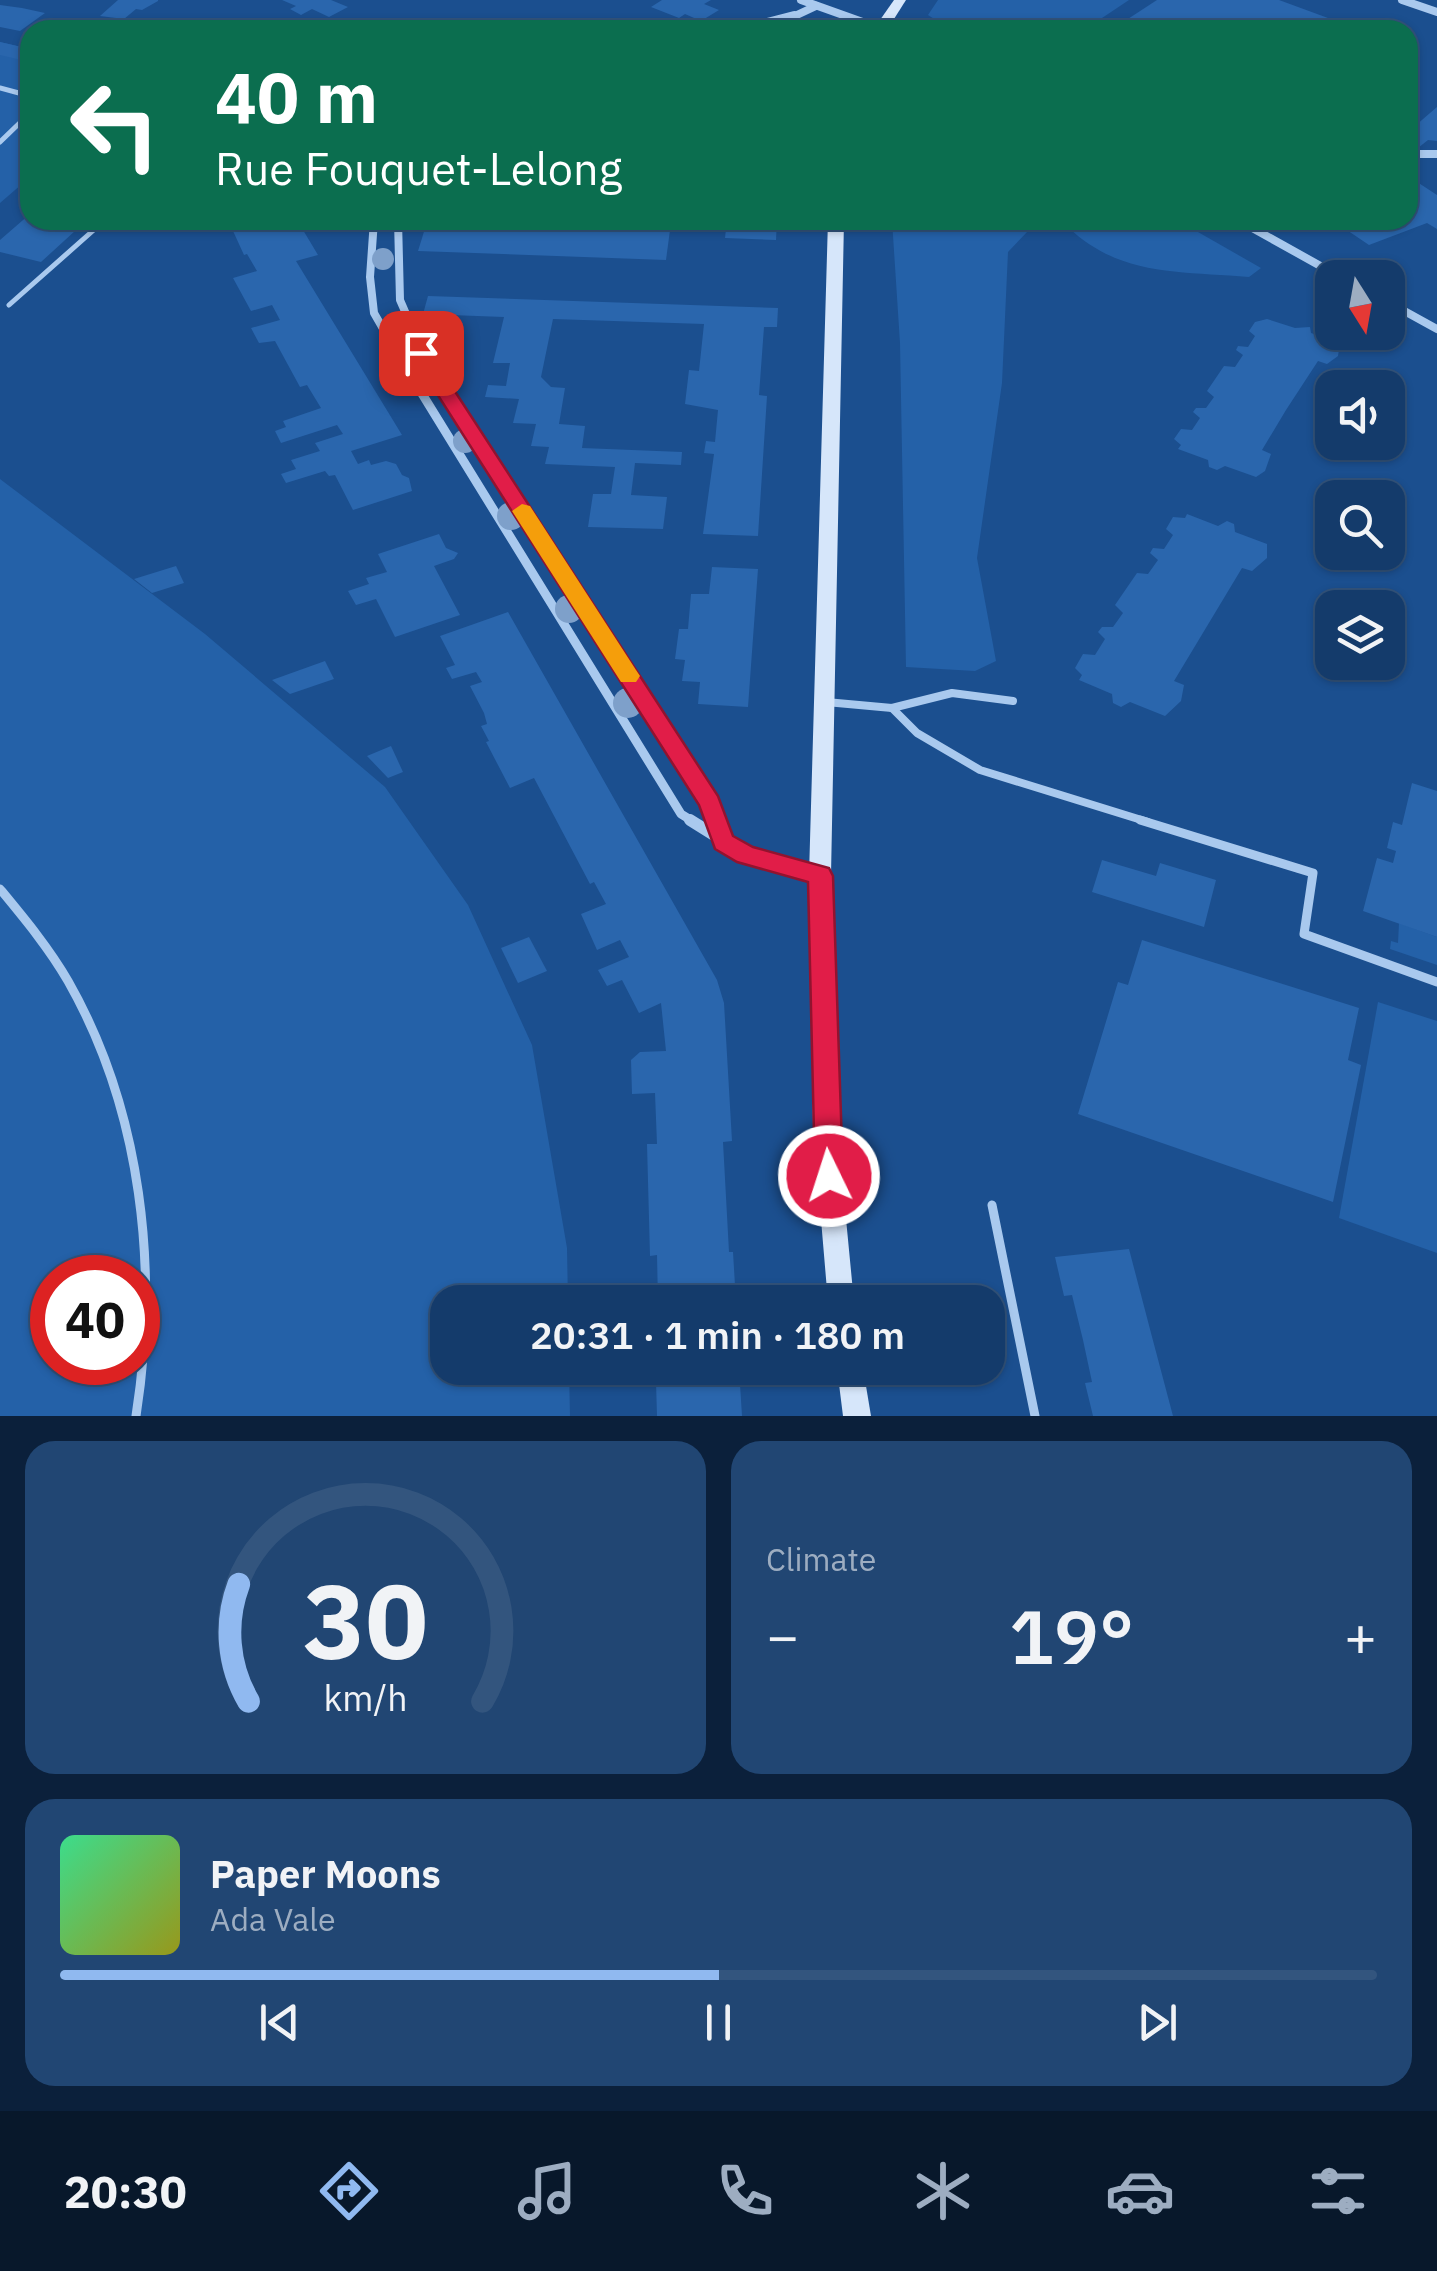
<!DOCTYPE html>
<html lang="en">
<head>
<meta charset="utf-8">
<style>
  body { margin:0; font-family:"IBM Plex Sans",sans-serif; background:#214673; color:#f1f3f6; height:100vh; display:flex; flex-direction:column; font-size:38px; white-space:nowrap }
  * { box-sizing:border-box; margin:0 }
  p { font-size:32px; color:#9dadc1 }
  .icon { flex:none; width:55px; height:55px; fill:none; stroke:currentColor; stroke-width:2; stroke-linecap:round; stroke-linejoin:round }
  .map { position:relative; height:1416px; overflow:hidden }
  .panel { display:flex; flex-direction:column; gap:25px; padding:25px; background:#0b203b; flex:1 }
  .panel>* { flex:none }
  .top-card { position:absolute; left:20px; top:20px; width:1398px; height:210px; border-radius:30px; box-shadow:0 2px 8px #0004,0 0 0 2px #33557e; background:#0b6e4f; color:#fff; overflow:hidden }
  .needle { width:65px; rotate:169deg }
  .fabs { position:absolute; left:1315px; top:260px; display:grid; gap:20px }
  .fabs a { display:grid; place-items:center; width:90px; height:90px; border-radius:20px; background:#143b6b; box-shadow:0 2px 8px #0004,0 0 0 2px #33557e; font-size:50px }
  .speed { position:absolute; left:30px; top:1255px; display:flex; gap:20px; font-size:50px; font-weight:700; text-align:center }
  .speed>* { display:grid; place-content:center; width:130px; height:130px; border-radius:50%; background:#143b6b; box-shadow:0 2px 8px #0004,0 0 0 2px #33557e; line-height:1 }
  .speed .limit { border:15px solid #d22; background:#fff; color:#111 }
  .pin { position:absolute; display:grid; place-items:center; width:85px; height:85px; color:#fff; margin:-42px; border-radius:20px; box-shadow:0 5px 15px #0006 }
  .me { position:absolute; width:110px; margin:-55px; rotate:356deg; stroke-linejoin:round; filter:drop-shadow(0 0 8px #0008) }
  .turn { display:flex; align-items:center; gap:35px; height:210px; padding:0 30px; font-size:45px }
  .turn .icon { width:130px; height:130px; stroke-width:2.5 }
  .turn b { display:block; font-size:70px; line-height:85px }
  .big { font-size:75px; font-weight:600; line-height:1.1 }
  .panel .tile { flex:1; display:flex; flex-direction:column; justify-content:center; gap:15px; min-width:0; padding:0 35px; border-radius:30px; background:#214673 }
  .panel .dial { align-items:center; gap:0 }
  .dial svg { height:260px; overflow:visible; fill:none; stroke:#33557e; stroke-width:7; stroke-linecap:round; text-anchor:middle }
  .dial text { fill:#f1f3f6; stroke:none }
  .song { display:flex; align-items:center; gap:30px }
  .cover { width:120px; height:120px; border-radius:15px; background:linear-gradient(135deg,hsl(150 70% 55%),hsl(60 70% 35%)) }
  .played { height:10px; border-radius:5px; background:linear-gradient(90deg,#90b9f0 50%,#33557e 50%) }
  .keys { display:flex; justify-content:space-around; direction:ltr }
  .heat { display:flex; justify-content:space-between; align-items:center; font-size:55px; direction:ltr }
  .panel .tiles { flex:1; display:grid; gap:25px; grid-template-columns:1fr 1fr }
  .tile:last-child { grid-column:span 2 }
  .trip { position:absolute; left:430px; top:1285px; width:575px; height:100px; border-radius:30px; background:#143b6b; box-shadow:0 2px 8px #0004,0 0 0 2px #33557e; font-weight:600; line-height:100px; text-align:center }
  .menu { display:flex; height:160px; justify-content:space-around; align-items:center; background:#08182b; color:#9dadc1 }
  .menu .icon { width:70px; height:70px }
  .menu .selected { color:#90b9f0 }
  .menu b { font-size:45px; color:#f1f3f6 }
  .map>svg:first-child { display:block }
</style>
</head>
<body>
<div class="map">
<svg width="1437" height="1416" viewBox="0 0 1437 1416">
  <rect width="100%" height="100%" fill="#1b4f8f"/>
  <g fill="#2461a8" fill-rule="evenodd">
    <path d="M938,0H1129L1084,30H951L928,15Z"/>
    <path d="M0,42L30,49V177L0,203Z"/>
    <path d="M422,220H671L670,230Z"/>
    <path d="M892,220H1177L1261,268L1249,277C1181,271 1120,277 1068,227L1029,230L1008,252L1002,383L977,558L996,661L975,671L906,667L900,343Z"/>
    <path d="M0,479L205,634L385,787L468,905L532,1045L567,1248L568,1302H448V1368H569L570,1416H0ZM52,1278H138V1362H52Z"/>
    <path d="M1399,923L1437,937V965L1390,949L1391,941L1398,943Z"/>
    <path d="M1378,1002L1437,1021V1253L1339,1218Z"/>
  </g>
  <g fill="#2a66ad">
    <path d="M118,0H158V1L142,10L136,9L124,19L100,16Z"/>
    <path d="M282,0H331L348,7L329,17L312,9L301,15L290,9L296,6Z"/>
    <path d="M662,0H711L704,4L719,10L701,21L685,14L679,18L651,7Z"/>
    <path d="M1157,0H1279L1347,25L1341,30H1111Z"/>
    <path d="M0,5L22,8L45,13L20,31L0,27Z"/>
    <path d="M224,20L236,26L247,21L275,30H207Z"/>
    <path d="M0,42L30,49V62L0,55Z"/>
    <path d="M1437,107V141L1428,140L1418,148L1408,144V132Z"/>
    <path d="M1408,176L1437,195V229L1427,223L1369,245L1332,220H1408Z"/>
    <path d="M30,214V220H87L41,262L0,252V240Z"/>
    <path d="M228,220H297L318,255L296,261L402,435L351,451L358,464L369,460L371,465L386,461L396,464L402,475L409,478L412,491L353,510L335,475L329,476L325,471L286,483L281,474L296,469L291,460L320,451L315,443L343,434L337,425L281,443L275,431L286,427L283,421L321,408L307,385L300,387L275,341L259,343L251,328L280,320L272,305L251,311L233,278L257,271L247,254L244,255Z"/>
    <path d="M727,220H777L776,240L725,238Z"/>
    <path d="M427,222L670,230L666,260L418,251Z"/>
    <path d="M428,296L778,308L777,327H764L759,395L767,396L758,536L703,534L714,454L704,453L706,441L715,442L718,410L685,404L689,370L699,371L704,324L553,319L541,377L551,387L565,388L559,424L585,426L582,448L682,452L681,465L635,463L631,495L667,497L663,529L588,527L593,494H611L615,467L545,464L549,447L531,446L536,424L513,423L519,399L485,397L488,385L506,386L510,363H493L504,317L423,314Z"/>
    <path d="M1267,319L1295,328L1310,327L1311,333L1340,343L1338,356L1327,364L1318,361L1286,410L1262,450L1271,454L1265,471L1256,477L1225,466L1217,470L1209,467L1208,460L1178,449L1181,445L1174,439L1181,429L1192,430L1200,418L1193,412L1196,408H1206L1214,397L1207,391L1224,366L1235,367L1243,355L1236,350L1238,346L1248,347L1255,336L1249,331L1255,322Z"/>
    <path d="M1187,514L1218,526L1227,521L1234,524L1235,532L1267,544V558L1252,571L1242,568L1174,681L1184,685L1181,701L1165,716L1130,702L1121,707L1113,703L1112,694L1079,680L1082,675L1075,668L1083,654L1095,655L1105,639L1098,632L1102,627H1113L1123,613L1115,605L1137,573L1148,574L1158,560L1150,553L1153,548L1164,549L1173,535L1166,529L1173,517L1185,518Z"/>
    <path d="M439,534L446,548L458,553L454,559L434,566L460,615L395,637L376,599L356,605L348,591L369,584L366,578L387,572L378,554Z"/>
    <path d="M176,566L184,583L152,593L134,579Z"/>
    <path d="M712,567L758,569L748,707L698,704L700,682L682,681L685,660L675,659L679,629H688L691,594H709Z"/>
    <path d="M508,612L717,980L724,1003L732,1141L723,1142L729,1252H733L736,1302H658L657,1255L650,1256L647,1144H657L655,1093L632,1094L631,1060L640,1052L666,1051L661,1003L639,1013L622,980L607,986L598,970L629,957L620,940L597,950L581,914L606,904L594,882L590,884L534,778L510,788L486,742L489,741L481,726L487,724L484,713L470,686L482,682L476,672L452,679L446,668L455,665L440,636Z"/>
    <path d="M325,661L334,679L290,694L272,680Z"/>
    <path d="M391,746L403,772L388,778L367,756Z"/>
    <path d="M1412,783L1437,791V937L1363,911L1377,858L1393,863L1396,851L1387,848L1393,822L1402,825Z"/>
    <path d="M1102,860L1156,876L1160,863L1216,880L1204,927L1092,892Z"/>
    <path d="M529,937L547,971L518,983L501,948Z"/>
    <path d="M1142,940L1359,1008L1348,1060L1361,1065L1333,1202L1078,1114L1118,982L1128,985Z"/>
    <path d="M1129,1249L1151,1333L1173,1416H1093L1085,1383L1092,1382L1083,1340L1072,1295L1064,1296L1055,1257Z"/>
    <path d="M659,1368H739L742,1416H657L656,1382H670V1374L660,1375Z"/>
  </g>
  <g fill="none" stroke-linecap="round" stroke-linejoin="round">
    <g stroke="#a9c9ee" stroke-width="5">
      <path d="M0,88L30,96"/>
      <path d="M0,142L30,113"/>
      <path d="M9,305L105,220"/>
    </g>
    <g stroke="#a9c9ee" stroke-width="8">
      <path d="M826,702L892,708L917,733L980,770L1148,822"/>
      <path d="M892,708L952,693L1013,701"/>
    </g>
    <g stroke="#a9c9ee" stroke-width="9">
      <path d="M1140,820L1313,873L1304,934L1437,982"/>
      <path d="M0,889C24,918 49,948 68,981C142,1111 159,1270 136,1416"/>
      <path d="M992,1205L1035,1416"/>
    </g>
    <g stroke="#a9c9ee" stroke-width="8">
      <path d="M801,0L885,30"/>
      <path d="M1402,0L1437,12"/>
      <path d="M736,30L794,15"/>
      <path d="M765,30L816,6"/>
      <path d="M1408,154H1437"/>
      <path d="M374,220L370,277L374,313L401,360"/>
      <path d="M398,220L400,300L426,360"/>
      <path d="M1238,220L1342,278"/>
      <path d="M1388,302L1437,329"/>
    </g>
    <g stroke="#a9c9ee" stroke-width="9">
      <path d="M400,358L681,814L694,822"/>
      <path d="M424,358L710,803L717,822"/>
    </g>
    <g stroke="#a9c9ee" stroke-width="12">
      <path d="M690,820L746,855L819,875"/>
      <path d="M716,820L723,841"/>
    </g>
    <g fill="#d6e6fa" fill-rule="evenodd">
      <path d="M894,0H906L887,30H873Z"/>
      <path d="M828,220H844L831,875L837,1125L854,1302H828L813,1125L809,875Z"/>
      <path d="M837,1368H863L871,1416H843Z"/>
    </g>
  </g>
  <g fill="#7ea0ca">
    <circle cx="383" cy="259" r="11"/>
    <circle cx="415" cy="361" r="12"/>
    <circle cx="465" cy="441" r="12"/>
    <circle cx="511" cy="516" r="14"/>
    <circle cx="569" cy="609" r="14"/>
    <circle cx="628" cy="703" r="15"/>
  </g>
  <path fill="#e11d48" stroke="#92132f" stroke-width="2.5" d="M421,347L430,353L718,796L733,836L753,847L829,868L833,876L843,1176L839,1186L829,1190L819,1186L815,1176L808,882L737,862L715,849L699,805L411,353Z"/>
  <path fill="#f59e0b" d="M522,504L530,506L636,670L640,676L636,682H621L512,511Z"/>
</svg>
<div class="fabs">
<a><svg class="needle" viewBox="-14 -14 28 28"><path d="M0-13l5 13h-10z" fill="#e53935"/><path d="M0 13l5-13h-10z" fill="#9dadc1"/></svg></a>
<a><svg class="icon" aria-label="sound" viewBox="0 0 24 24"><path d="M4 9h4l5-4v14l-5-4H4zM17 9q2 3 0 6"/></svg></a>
<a><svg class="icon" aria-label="search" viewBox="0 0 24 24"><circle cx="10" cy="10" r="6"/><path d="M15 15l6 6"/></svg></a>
<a><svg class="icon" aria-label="layers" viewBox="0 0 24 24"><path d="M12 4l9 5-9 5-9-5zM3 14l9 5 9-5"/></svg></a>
</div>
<div class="speed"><div class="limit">40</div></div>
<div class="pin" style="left:421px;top:353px;background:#d93025"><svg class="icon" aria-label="arrive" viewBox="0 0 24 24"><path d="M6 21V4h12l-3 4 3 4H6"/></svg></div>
<svg class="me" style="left:829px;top:1176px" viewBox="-20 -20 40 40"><circle r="17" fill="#e11d48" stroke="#fff" stroke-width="3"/><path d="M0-11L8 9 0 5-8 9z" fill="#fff"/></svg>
<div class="trip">20:31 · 1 min · 180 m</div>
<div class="top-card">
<div class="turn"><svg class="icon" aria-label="left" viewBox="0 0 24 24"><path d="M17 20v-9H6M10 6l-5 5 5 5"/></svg><div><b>40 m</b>Rue Fouquet-Lelong</div></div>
</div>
</div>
<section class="panel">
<div class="tiles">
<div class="tile dial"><svg viewBox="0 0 100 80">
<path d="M14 69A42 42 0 1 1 86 69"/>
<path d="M14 69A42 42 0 0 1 11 33" stroke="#90b9f0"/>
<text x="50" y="56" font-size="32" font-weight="700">30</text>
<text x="50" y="72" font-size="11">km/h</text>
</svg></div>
<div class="tile"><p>Climate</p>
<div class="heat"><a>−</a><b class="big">19°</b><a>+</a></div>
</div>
<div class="tile">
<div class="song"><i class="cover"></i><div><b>Paper Moons</b><p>Ada Vale</p></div></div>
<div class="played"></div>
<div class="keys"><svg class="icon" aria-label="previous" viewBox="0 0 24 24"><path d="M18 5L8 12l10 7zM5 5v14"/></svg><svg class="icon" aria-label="pause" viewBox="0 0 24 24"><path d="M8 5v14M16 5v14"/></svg><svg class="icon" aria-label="next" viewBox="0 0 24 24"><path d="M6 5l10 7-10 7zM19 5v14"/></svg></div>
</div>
</div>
</section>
<nav class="menu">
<b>20:30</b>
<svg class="icon selected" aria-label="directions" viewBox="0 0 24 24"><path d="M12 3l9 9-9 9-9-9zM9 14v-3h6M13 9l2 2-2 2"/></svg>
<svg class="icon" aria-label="music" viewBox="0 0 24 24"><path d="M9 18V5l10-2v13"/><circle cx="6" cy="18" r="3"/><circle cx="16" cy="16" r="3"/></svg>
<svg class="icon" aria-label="phone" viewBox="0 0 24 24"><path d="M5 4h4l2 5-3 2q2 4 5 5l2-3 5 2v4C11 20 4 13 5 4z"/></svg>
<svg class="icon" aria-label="climate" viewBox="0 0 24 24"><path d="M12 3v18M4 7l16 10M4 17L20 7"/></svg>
<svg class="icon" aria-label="car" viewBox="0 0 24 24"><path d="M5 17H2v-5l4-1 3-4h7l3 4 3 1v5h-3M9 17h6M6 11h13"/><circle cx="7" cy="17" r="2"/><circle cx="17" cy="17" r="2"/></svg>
<svg class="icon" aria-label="filters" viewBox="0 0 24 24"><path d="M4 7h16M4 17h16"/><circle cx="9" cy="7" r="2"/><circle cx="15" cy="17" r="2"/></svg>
</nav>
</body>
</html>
